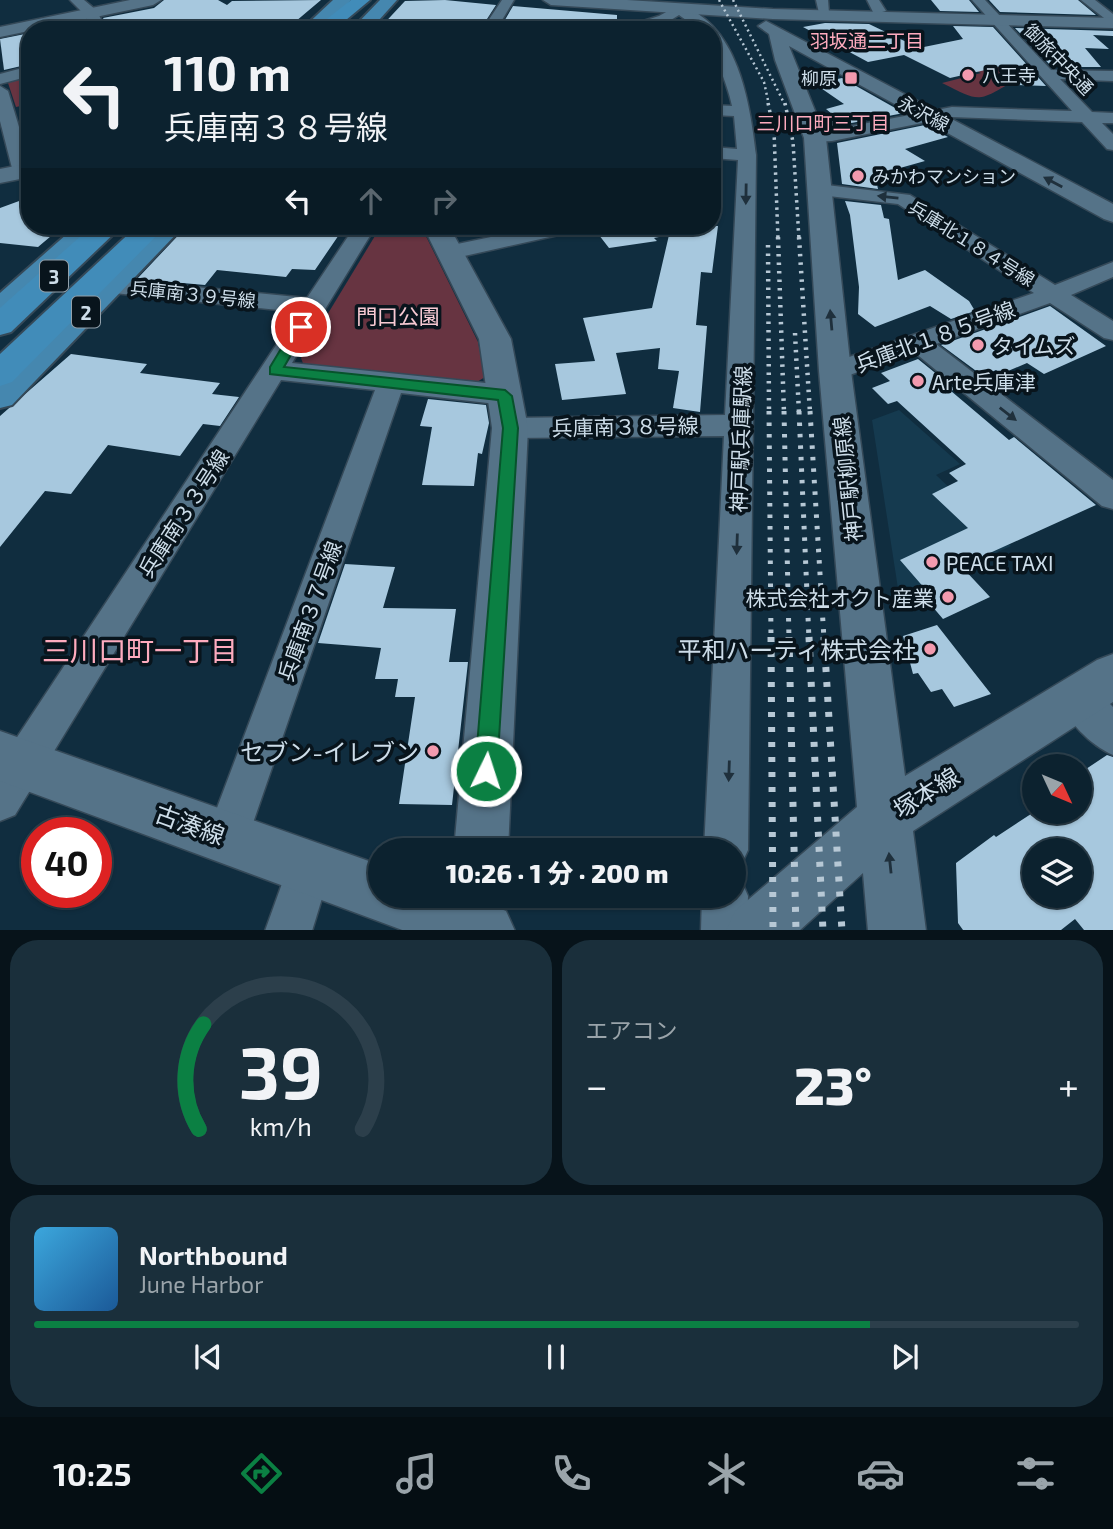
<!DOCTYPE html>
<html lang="ja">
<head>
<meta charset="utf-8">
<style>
  body { margin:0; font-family:"Exo 2","Noto Sans JP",sans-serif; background:#1a2f3b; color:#f1f3f6; height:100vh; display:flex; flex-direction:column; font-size:26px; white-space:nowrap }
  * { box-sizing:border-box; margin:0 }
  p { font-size:23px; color:#9aa4aa }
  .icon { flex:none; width:38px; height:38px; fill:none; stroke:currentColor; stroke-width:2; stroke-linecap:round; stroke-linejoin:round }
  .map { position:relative; height:930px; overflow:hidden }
  .side { display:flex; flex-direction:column; gap:10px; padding:10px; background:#07131a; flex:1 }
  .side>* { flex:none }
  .guide { position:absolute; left:21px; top:21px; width:700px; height:214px; border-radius:28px; box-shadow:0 2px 5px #0004,0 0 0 2px #2c3f4b; background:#0c222f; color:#f1f3f6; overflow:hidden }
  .needle { width:46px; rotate:134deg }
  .fabs { position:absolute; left:1022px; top:754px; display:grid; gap:14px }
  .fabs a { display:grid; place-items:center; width:70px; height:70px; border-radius:50%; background:#0c222f; box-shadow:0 2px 5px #0004,0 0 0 2px #2c3f4b; font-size:35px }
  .speed { position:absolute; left:21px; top:817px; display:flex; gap:14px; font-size:35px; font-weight:700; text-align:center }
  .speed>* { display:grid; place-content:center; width:91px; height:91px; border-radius:50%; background:#0c222f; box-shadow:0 2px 5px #0004,0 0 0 2px #2c3f4b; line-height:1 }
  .speed .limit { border:10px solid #d22; background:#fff; color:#111 }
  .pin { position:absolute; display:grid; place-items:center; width:60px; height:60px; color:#fff; margin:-30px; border:4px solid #fff; border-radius:50%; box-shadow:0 2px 7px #0007 }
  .me { position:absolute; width:77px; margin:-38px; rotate:4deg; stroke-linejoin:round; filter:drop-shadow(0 0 5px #0008) }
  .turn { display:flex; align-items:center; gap:24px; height:147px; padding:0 28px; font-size:32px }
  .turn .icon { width:91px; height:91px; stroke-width:2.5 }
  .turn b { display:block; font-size:49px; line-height:60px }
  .lanes { display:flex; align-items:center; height:66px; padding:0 28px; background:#0003; justify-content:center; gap:35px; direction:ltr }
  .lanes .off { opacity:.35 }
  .big { font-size:52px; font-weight:800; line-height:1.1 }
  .side .card { flex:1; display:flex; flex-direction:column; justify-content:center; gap:10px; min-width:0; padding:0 24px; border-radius:28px; background:#1a2f3b }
  .side .dial { align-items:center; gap:0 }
  .dial svg { height:182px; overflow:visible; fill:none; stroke:#2c3f4b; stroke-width:7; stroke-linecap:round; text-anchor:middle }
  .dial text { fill:#f1f3f6; stroke:none }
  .song { display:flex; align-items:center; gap:21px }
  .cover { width:84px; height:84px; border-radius:10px; background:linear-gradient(135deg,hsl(200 70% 55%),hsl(210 70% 35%)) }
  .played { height:7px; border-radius:4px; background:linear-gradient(90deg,#0b8043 80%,#2c3f4b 80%) }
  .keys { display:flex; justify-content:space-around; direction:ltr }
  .heat { display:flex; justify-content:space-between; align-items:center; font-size:38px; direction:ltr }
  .side .tiles { flex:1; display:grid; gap:10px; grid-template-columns:1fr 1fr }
  .card:last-child { grid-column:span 2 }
  .trip { position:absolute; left:368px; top:838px; width:378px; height:70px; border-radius:35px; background:#0c222f; box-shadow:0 2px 5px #0004,0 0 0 2px #2c3f4b; font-weight:800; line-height:70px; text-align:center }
  .menu { display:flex; height:112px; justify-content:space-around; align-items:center; background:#050e13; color:#9aa4aa }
  .menu .icon { width:49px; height:49px }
  .menu .on { color:#0b8043 }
  .menu b { font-size:32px; color:#f1f3f6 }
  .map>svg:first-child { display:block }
</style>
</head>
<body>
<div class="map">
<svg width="1113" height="931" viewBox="0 0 1113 931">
  <rect width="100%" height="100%" fill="#102d3f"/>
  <path fill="#153a4f" d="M899,410L960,464L936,475L1011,546L899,595L872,420Z"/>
  <g fill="#673441">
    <path d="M1000,63L1016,80C977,102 982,103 942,83L981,73L973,69Z"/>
    <path d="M30,73V104L16,107L7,80Z"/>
    <path d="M381,226H421L478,342L485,377L472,385L304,366L301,358Z"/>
  </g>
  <g fill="#a7c8de" fill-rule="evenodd">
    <path d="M164,0H218L227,5L232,1L321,0L289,27L269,23L174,20L187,30H109L103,18L154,8Z"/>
    <path d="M445,0L496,5L480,30H378L405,1Z"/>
    <path d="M931,0H969L979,12L940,11Z"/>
    <path d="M989,0H1078L1096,15L1000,12Z"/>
    <path d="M513,6L617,15V27L613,30H499Z"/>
    <path d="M825,23L869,24L919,48L963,39L953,26L993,27L1046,86L1017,85L1003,66L950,78L904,55L868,62L803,27Z"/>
    <path d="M1015,28L1113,31V36L1093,35L1109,49L1085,48L1101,67H1052Z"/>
    <path d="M30,33V64L4,70L0,39Z"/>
    <path d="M842,78L904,113L825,128L820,117L832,114L826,109L844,104L815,84Z"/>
    <path d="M925,125L948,137L905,149L925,161L875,175L878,189L842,184L837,143Z"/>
    <path d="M30,197V226H63L38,247L0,243V208Z"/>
    <path d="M845,201L881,205L884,218L889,219L898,280L925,270L969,301L975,311L951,319L930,306L875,327L858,314L859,287L850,215Z"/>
    <path d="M187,226H251L247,230L302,234L308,226H345L315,270L292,269L286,277L217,270L205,285L137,279Z"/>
    <path d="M592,226H670L671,230L672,226H718L712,273L701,272L696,325L707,326L700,412L673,408L679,371L658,369L660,348L616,353L626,394L562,400L555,364L595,361L583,318L652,308L669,235L654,238L657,241L609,248Z"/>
    <path d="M1050,306L1106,346L1044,374L1027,363L1001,374L996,370L983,376L941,345Z"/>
    <path d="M71,354L147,364L140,373L220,383L212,394L239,397L220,426L203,424L180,456L108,445L71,494L45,491L0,547V416Z"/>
    <path d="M918,359L955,389L951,391L1009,440L1014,437L1096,505L961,566L990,597L943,619L920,592L926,590L900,560L968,528L932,494L958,481L949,473L966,464L897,401L888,404L872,388L890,381L881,373Z"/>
    <path d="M428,399L486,405L489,423L482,454L478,453L474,486L422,485L432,427L420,426Z"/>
    <path d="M345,564L395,567L383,608L456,609L449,662H468L452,805L399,804L415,697H395L398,679H375L381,648L318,643Z"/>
    <path d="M937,625L969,666L991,694L954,707L942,689L931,692L918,673L913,674L903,636Z"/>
    <path d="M1107,755L1113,757V930H1084L1075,919L1061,930H963L958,923L956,863L994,835L996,837L1034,812H1080V773ZM1034,850H1080V896H1034Z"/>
  </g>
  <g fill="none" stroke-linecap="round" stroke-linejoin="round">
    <g stroke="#354958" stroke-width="3">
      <g id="minor">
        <path d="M70,0H84L96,10L107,30H93L85,15Z"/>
        <path d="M502,0H514L496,30H482Z"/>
        <path d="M816,0H828L829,13H819Z"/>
        <path d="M867,0H879L886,11L874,14Z"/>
        <path d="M972,0H985L1051,70L1113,71V81L1060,79L1092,112L1113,113V123H1102L1113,134V150L1107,149L1082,122L952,117L832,141L809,142L806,138L815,133L952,107L1072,111Z"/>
        <path d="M1081,0H1095L1113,14V25Z"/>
        <path d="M679,5C738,23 750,103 756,155L748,850L741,865L733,869V850H704L724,436L510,438L500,435L496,428L500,421L510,418L725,415L738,160L712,158V147L737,149L734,116L712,115V105L732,106C727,80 712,56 712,30H700L679,15C660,28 638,30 615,30L659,16Z"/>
        <path d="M217,23L269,26L276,30H199Z"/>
        <path d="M30,66V76L0,84V74Z"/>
        <path d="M0,86L8,91L30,163V176H16L13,172L0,121Z"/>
        <path d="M818,184L910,195L1055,285L1113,262V277L1071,295L1113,321V340L1104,338L1050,303L936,344L1113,480V509L1102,506L914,352L844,377L835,380L826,377L822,371L826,365L1034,293L898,204L811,194L808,190L811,186Z"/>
        <path d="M355,226H376L292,363L505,385L515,388L519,395L515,402L505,405L401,393L243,852L228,859L213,852L206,837L375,390L281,380L15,815L0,821V763L298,312L114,293L106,291L102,286L106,281L114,279L307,298Z"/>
        <path d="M543,226H583L572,232L451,259L440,252L443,247Z"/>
        <path d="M1077,679L1091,685L1113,707V755C1090,745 1067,721 1058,698L1063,685Z"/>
        <path d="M309,847L325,853L331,869L312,931H265L293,853Z"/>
        <path d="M733,877L741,880L748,896L747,931H701L702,896H733Z"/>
      </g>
    </g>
    <g stroke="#354958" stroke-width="3">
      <g id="tertiary">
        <path d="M130,0H161L153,5L0,37V27Z"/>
        <path d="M543,0H627L773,9L1113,18V28L773,19L551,5Z"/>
        <path d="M766,21L1113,204V222L1104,219L789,46L826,138L851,371L905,776L1097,660L1113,654V702L913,831L926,931H868L863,873L799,931H726L735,911L857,807L819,371L804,138L775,60L769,34L758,26Z"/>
        <path d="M30,163V177L0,183V169Z"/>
        <path d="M423,226H449L511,339L528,428L508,850H454L492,428L479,339Z"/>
        <path d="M0,731L380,865V896H468L506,911L515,931H405L0,781Z"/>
      </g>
    </g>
    <g stroke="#354958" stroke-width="4">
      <g id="trunk">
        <path d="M333,0H351L321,30H301Z"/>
        <path d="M380,0H397L370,30H351Z"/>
        <path d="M76,226H106L11,316L0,319V293Z"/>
        <path d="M155,226H184L12,405L0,408V375Z"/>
      </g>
    </g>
    <g stroke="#354958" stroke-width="4">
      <g id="motorway">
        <path d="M351,0H370L334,30H313Z"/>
        <path d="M92,226H122L11,332L0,335V308Z"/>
        <path d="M137,226H166L12,382L0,386V354Z"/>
      </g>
    </g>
    <use href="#minor" fill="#557388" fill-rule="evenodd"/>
    <use href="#tertiary" fill="#557388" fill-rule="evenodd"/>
    <use href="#trunk" fill="#4587af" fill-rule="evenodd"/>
    <use href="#motorway" fill="#418cb9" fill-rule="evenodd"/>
    <g stroke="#b7c8d5" stroke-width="2.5" stroke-dasharray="2 3.5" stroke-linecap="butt">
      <path d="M719,0L764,82L769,105"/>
      <path d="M733,0L785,105"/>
    </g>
    <g stroke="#b7c8d5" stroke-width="3.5" stroke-dasharray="2.5 4.5" stroke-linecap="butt">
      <path d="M768,103L774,131L778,239"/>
      <path d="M785,103L793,142L799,239"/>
    </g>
    <g stroke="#b7c8d5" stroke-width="4.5" stroke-dasharray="2.5 6" stroke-linecap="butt">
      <path d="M778,237L784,413"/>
      <path d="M799,237L810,413"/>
      <path d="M768,245L769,413"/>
      <path d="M795,333L799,413"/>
    </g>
    <g stroke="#b7c8d5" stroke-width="5" stroke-dasharray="3.5 8" stroke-linecap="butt">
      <path d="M769,411L771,639"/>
      <path d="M784,411L789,639"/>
      <path d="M799,411L809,639"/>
      <path d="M810,411L824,639"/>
    </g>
    <g stroke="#b7c8d5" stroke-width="7" stroke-dasharray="5 10" stroke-linecap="butt">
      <path d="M771,637L773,931"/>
      <path d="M789,637L796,931"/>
      <path d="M809,637L823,931"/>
      <path d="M824,637L842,931"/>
    </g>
  </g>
  <defs><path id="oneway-solid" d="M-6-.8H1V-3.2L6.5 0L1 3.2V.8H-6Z" transform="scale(1.75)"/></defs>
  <g fill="#1f303c">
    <use href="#oneway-solid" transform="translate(1053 182) rotate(-152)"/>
    <use href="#oneway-solid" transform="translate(746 194) rotate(91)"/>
    <use href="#oneway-solid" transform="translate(888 197) rotate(-174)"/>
    <use href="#oneway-solid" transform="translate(831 320) rotate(-95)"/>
    <use href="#oneway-solid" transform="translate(1008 414) rotate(38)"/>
    <use href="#oneway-solid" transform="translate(737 544) rotate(92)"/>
    <use href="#oneway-solid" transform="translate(729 771) rotate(92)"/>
    <use href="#oneway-solid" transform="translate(890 863) rotate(-96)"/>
  </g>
  <path fill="#0b8043" stroke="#07532c" stroke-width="2" d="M301,323L307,327L284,367L505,390L512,396L518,428L497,771L494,779L486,782L479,779L475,771L503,428L498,400L270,374V367L296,324Z"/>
  <g fill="#f29aae" stroke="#08141c" stroke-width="2.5">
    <circle cx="968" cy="75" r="7"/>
    <rect x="844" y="71" width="14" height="14" rx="3.5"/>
    <circle cx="858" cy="176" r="7"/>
    <circle cx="978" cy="345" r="7"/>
    <circle cx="918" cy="381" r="7"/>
    <circle cx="932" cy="562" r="7"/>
    <circle cx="948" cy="597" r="7"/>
    <circle cx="930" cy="649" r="7"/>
    <circle cx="433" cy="751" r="7"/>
  </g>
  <g text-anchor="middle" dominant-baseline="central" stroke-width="7" stroke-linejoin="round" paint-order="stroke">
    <g font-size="18" fill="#cddde9" stroke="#08141c">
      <text transform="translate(1059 59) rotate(46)">御旅中央通</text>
      <text transform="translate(924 113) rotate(28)">永沢線</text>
      <text transform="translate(972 243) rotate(32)">兵庫北１８４号線</text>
      <text transform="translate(193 294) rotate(6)">兵庫南３９号線</text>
    </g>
    <g font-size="18" fill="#cddde9" stroke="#08141c" text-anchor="start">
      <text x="982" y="75">八王寺</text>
      <text x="837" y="78" text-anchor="end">柳原</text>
      <text x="872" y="176">みかわマンション</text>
    </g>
    <g font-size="19" fill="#feabbe" stroke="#08141c">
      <text x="867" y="40">羽坂通二丁目</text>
      <text x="823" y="122">三川口町三丁目</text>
    </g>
    <g fill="#08141c" stroke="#92a1ac" stroke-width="2">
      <rect x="40" y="260.5" width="28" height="31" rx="5"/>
      <rect x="72" y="296.5" width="28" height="31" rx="5"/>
    </g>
    <g font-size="19" font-weight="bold" fill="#cddde9">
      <text x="54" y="276">3</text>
      <text x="86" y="312">2</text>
    </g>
    <g font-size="21" fill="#f8cad3" stroke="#08141c">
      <text x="398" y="315">門口公園</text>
    </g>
    <g font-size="21" fill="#cddde9" stroke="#08141c">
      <text transform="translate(935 336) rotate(-20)">兵庫北１８５号線</text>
      <text transform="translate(625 426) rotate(-1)">兵庫南３８号線</text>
      <text transform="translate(740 439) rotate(-88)">神戸駅兵庫駅線</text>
      <text transform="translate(847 479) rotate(-96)">神戸駅柳原線</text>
      <text transform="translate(183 513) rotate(-57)">兵庫南３３号線</text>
      <text transform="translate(309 611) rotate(-70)">兵庫南３７号線</text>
    </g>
    <g font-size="21" fill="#cddde9" stroke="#08141c" text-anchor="start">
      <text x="992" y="345">タイムズ</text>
      <text x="932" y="381">Arte兵庫津</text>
      <text x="946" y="562">PEACE TAXI</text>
      <text x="934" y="597" text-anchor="end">株式会社オクト産業</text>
    </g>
    <g font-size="24" fill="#cddde9" stroke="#08141c" text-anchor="end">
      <text x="916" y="649">平和ハーティ株式会社</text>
      <text x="419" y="751">セブン-イレブン</text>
    </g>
    <g font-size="24" fill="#cddde9" stroke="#08141c">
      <text transform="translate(926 792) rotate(-32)">塚本線</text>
      <text transform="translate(190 824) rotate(20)">古湊線</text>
    </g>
    <g font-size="28" fill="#feabbe" stroke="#08141c">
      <text x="140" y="650">三川口町一丁目</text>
    </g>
  </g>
</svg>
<div class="fabs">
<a><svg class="needle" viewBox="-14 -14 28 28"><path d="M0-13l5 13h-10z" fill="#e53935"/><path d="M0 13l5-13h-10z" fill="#9aa4aa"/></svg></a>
<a><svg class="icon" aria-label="layers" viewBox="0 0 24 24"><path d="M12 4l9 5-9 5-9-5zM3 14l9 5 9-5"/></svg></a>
</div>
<div class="speed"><div class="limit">40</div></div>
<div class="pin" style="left:301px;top:327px;background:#d93025"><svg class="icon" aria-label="arrive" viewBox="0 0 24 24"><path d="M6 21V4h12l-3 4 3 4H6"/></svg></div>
<svg class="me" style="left:486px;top:771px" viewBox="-20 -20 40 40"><circle r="17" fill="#0b8043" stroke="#fff" stroke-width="3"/><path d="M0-11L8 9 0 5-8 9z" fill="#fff"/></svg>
<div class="trip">10:26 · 1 分 · 200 m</div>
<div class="guide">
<div class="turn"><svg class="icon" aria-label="left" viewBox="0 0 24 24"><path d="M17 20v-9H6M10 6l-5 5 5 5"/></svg><div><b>110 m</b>兵庫南３８号線</div></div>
<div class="lanes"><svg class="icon" aria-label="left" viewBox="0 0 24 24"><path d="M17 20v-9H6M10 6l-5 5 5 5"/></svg><svg class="icon off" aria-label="ahead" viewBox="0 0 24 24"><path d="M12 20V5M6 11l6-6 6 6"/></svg><svg class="icon off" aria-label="right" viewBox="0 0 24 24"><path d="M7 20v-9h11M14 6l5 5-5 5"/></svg></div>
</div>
</div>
<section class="side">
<div class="tiles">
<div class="card dial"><svg viewBox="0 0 100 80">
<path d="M14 69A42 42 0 1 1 86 69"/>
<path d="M14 69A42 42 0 0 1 16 23" stroke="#0b8043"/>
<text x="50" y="56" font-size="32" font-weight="700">39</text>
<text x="50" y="72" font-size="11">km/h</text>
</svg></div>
<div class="card"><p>エアコン</p>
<div class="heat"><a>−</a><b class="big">23°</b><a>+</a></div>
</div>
<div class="card">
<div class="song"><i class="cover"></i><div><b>Northbound</b><p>June Harbor</p></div></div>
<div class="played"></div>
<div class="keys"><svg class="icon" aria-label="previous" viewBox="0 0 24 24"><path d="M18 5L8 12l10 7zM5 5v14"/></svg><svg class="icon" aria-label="pause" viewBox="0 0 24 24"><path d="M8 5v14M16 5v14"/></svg><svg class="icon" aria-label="next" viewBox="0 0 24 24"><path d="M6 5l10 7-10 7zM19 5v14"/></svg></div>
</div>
</div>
</section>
<nav class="menu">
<b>10:25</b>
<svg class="icon on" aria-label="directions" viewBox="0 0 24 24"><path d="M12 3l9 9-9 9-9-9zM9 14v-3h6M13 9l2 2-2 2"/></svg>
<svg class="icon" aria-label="music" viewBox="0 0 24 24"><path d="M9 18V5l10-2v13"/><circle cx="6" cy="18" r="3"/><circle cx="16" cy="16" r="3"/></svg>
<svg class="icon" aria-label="phone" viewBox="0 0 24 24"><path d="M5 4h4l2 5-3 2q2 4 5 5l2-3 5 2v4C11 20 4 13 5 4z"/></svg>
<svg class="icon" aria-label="climate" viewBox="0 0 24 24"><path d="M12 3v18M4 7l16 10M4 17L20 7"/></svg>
<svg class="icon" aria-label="car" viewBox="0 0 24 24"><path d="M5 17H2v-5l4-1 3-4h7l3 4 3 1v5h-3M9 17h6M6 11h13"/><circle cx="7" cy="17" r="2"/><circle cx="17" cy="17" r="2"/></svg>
<svg class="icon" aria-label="filters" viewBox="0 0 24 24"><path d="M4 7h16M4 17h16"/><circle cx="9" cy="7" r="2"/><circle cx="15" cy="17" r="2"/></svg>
</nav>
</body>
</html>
